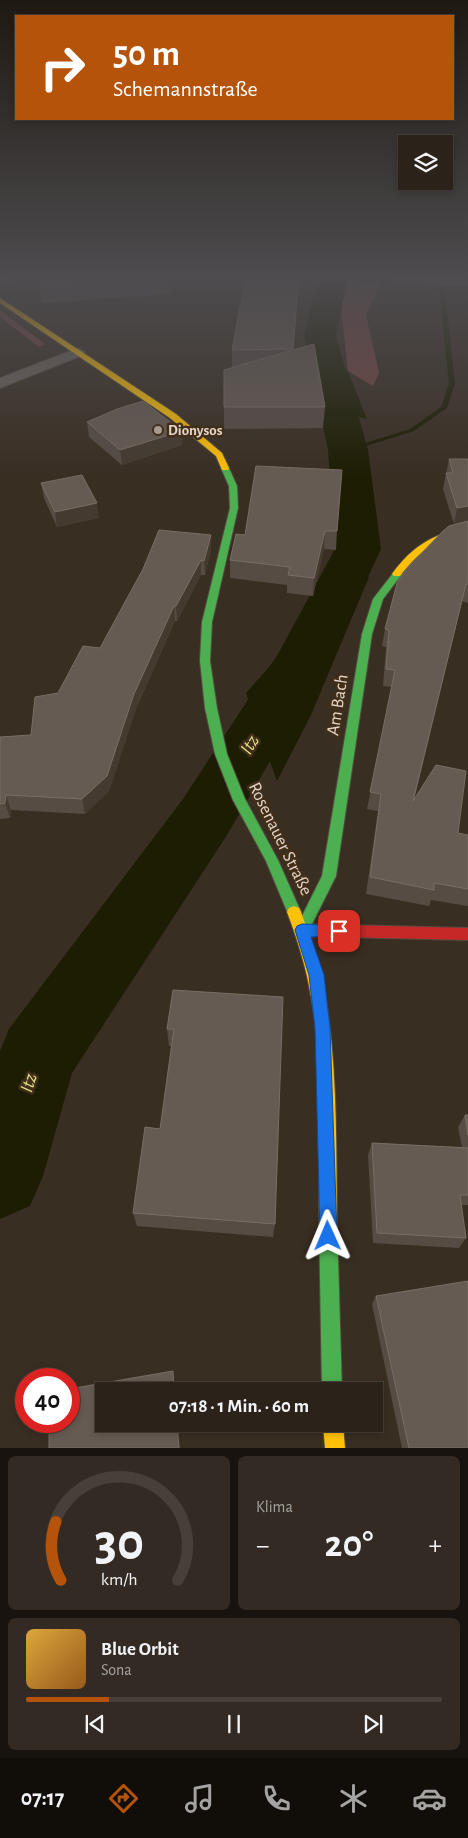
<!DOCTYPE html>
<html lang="de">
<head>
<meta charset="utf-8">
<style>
  body { margin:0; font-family:"Alegreya Sans",sans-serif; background:#332a23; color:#f1f3f6; height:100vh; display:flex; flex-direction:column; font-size:19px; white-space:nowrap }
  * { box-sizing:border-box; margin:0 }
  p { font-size:16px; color:#a6a4a2 }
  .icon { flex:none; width:28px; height:28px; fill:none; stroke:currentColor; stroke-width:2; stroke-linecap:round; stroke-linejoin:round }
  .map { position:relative; height:1448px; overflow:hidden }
  .details { display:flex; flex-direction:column; gap:8px; padding:8px; background:#18130e; flex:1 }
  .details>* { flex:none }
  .guide { position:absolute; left:15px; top:15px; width:439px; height:105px; border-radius:0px; box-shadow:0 2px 8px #0003,0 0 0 1px #473f39; background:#b45309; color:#fff; overflow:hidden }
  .fabs { position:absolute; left:398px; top:135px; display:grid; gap:10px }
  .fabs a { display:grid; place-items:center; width:55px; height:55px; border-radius:0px; background:#2b221a; box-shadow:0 2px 8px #0003,0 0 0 1px #473f39; font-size:25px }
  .speed { position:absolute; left:15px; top:1368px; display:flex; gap:10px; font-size:25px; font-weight:700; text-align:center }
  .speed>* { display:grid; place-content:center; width:65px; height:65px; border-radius:50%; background:#2b221a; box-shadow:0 2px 8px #0003,0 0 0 1px #473f39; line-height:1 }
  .speed .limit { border:8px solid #d22; background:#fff; color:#111 }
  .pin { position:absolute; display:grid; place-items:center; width:42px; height:42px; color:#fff; margin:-21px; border-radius:10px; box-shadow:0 2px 8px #0006 }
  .me { position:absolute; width:55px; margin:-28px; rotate:359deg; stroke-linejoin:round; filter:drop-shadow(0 0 4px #0008) }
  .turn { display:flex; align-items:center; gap:18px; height:105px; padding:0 15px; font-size:22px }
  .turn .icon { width:65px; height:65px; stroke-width:2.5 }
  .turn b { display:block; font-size:35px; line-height:42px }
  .big { font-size:38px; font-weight:700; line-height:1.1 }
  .details .widget { flex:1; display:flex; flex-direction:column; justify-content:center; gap:8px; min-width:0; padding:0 18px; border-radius:8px; background:#332a23 }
  .details .dial { align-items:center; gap:0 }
  .dial svg { height:130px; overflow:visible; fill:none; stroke:#473f39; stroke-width:7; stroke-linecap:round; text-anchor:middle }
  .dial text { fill:#f1f3f6; stroke:none }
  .song { display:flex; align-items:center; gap:15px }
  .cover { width:60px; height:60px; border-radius:8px; background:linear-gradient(135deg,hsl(40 70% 55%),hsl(30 70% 35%)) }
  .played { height:5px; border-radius:2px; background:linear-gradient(90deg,#b45309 20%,#473f39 20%) }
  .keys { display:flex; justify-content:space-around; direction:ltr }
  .heat { display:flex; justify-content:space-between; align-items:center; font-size:28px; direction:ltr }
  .details .tiles { flex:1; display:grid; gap:8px; grid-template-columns:1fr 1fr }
  .widget:last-child { grid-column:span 2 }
  .trip { position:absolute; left:95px; top:1382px; width:288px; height:50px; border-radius:0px; background:#2b221a; box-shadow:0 2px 8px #0003,0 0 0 1px #473f39; font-weight:700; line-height:50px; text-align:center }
  .tab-bar { display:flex; height:80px; justify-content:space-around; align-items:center; background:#110e0a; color:#a6a4a2 }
  .tab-bar .icon { width:35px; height:35px }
  .tab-bar .current { color:#b45309 }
  .tab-bar b { font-size:22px; color:#f1f3f6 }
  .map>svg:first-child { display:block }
</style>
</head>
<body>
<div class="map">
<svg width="468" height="1448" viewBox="0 0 468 1448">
  <rect width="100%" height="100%" fill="#392e22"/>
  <g fill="#774441">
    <path d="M340,281L380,283L366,315L379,373L373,386L348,371L340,298Z"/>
    <path d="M0,310L45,344L39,347L0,317Z"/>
  </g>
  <g fill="#1d1d03">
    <path d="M317,366L348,371L367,419L333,411Z"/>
    <path d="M342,555L369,577L311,715L277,781L246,693L286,648L342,566Z"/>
  </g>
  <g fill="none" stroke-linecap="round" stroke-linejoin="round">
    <path fill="#1d1d03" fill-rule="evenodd" d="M433,275H438L445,291L455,384L447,408L414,431L350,451H346V449L410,429L441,407L449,384L439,291Z"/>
    <path fill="#1d1d03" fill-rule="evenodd" d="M314,275H343L346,286L336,336L368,450L381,549L330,658L227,835L72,1073L43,1176L30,1206L0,1219V1051L9,1029L183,799L278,654L335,549L328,450L304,336L316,286Z"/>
    <g stroke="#554b42" stroke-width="2">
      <g id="street">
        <path d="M0,275H23L21,278L0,283Z"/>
        <path d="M373,275H429L468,278V286L379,279Z"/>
        <path d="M78,348L85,352L83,355L0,388V378Z"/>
      </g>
    </g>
    <g stroke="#554b42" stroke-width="2">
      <g id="fast">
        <path d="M222,466H228L237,486L238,508L212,622L210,661L217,708L227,754L245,799L278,860L301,912L299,916L294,918L289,916L266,861L233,800L215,754L205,708L200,661L202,622L230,508L229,486L221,468Z"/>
        <path d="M397,571L402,574L383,599L372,634L336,876L307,934L302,936L297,934L295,930L322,876L362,634L373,599L394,572Z"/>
        <path d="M328,1214L334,1217L337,1223L342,1391H322L319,1223L322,1217Z"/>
      </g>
    </g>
    <g stroke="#554b42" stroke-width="2">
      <g id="slow">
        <path d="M0,298L176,414L222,453L229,468L228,470H222L216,456L170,418L0,303Z"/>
        <path d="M468,526V532C436,539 420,550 400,576H394L392,574C414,544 433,535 468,526Z"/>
        <path d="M294,906L299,908L301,912C310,937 319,962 324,988C338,1066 336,1145 337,1223L334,1229L328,1232L322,1229L319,1223C319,1144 325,1063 309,986C304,960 296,936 287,912L289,908Z"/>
        <path d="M323,1424H343L345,1448H325Z"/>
      </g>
    </g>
    <g stroke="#554b42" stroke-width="2">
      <path id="jam" d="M302,924L468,928V940L302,936L297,934L295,930L297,926Z"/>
    </g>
    <use href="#street" fill="#6e655d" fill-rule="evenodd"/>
    <use href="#fast" fill="#4caf50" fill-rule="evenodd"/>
    <use href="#slow" fill="#ffc107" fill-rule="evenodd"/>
    <use href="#jam" fill="#c62828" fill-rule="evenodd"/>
  </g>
  <g fill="#564c44">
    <path d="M40,275H179V279H170L171,294L42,303L40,288Z"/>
    <path d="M246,275L293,350L325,407L323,428L224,429V407L232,368V350Z"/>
    <path d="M87,422L182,431V445L122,465L89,437Z"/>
    <path d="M449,459H468V603L462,601L414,801L458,833L468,835V906L431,900L429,906L366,894L378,811L367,809L392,687L383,686L386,647L382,646L385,629L462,523L454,524L443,489Z"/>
    <path d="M256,466L337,531L336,550L324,549L313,596L287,593V585L230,578V560L245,535Z"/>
    <path d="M41,483L99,518L57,527L44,498Z"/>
    <path d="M211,535V550L205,575H201L177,621H175L136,709L109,791L85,814L11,810L10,818L0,819V737L31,735L58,693L100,648Z"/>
    <path d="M173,990L275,1224L273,1237L137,1226L133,1213L160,1129L171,1046H169L167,1029Z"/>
    <path d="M465,1115H468V1205H461L466,1238L459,1248L373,1243L368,1155L372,1143L462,1147L458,1127Z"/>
    <path d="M376,1296L468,1448H402L372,1304Z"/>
  </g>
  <g fill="#443a30">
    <path d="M299,275L292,368L293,349Z"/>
    <path d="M182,431V445L122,465L120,450Z"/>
    <path d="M97,503L99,518L57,527L55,512Z"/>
    <path d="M468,506V522L454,524L457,508Z"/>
    <path d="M325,531L324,549L313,596L314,578Z"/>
    <path d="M211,535V550L205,575L204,561Z"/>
    <path d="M201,560V575L177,621L176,606Z"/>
    <path d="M174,606L175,621L136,709L109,791L85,814L82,799Z"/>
    <path d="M6,795L11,810L10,818L5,803Z"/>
    <path d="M173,1371L174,1377L176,1391H174Z"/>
    <path d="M177,1424H178L180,1448H179Z"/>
  </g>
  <g fill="#665b52" stroke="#796e65">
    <path d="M40,275H169L170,280L40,288Z"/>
    <path d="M246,275H299L293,349L232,350Z"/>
    <path d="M314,344L325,407H224V370Z"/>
    <path d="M143,401L182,431L120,450L87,422L117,409Z"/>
    <path d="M449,459H468V506L457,508L446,473H453Z"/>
    <path d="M256,466L342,470L337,531H325L314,578L288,575L290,567L230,560L236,534L245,535Z"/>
    <path d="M82,475L97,503L55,512L41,483Z"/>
    <path d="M468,521V585L466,584L413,801L436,765L466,771L458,833L468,835V889L434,883V890L370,877L381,794L370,792L395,670L386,669L389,630L385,629L397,583L406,569L443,531L449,526Z"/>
    <path d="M159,530L211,535L204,561L201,560L176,606H174L134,694L107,776L82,799L6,795L5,803L0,804V737L31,735L35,697L58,693L83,646L100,648L143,569Z"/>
    <path d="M173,990L283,997L275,1224L133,1213L145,1127L160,1129L174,1029H167Z"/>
    <path d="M465,1115H468V1135Z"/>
    <path d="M372,1143L468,1148V1195H460L466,1238L377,1233Z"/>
    <path d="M468,1281V1448H409L376,1296Z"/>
    <path d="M173,1371L174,1391H104V1424H177L179,1448H49V1421H69V1389Z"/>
  </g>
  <linearGradient id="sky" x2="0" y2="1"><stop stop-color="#1f1913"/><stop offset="0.58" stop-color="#4e4c4f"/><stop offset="1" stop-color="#4e4c4f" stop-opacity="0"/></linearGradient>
  <rect width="468" height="478" fill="url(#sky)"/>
  <path fill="#1a73e8" stroke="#114b97" d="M302,924L339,925L344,927L346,931L344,935L311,937L324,975L330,1028L337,1236L335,1242L328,1245L322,1242L320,1236L315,1028L309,975L295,930L297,926Z"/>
  <circle fill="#a79b8f" stroke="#422e19" stroke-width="2" cx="158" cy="430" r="5"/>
  <g text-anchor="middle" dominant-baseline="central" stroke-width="5" stroke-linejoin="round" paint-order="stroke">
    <g font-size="15" font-weight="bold" fill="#e2d5c9" stroke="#422e19" text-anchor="start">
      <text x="168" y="430">Dionysos</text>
    </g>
    <g font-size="18" fill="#e2d5c9" stroke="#422e19">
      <text transform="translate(338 705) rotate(-81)">Am Bach</text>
      <text transform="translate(280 839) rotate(64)">Rosenauer Straße</text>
    </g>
    <g font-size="19" font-style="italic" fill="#dde387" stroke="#422e19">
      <text transform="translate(250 745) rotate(-58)">Itz</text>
      <text transform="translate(29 1083) rotate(-73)">Itz</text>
    </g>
  </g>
</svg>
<div class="fabs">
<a><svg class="icon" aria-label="layers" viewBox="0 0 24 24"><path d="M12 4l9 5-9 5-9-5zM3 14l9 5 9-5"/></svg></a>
</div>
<div class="speed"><div class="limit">40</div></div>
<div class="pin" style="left:339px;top:931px;background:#d93025"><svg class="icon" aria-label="arrive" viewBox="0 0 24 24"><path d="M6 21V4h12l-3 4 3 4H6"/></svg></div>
<svg class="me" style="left:328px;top:1236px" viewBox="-20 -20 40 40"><path d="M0-17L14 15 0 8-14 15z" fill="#1a73e8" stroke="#fff" stroke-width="4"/></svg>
<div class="trip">07:18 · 1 Min. · 60 m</div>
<div class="guide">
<div class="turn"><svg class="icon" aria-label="right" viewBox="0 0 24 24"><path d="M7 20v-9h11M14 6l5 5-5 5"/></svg><div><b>50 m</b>Schemannstraße</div></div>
</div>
</div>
<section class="details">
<div class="tiles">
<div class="widget dial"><svg viewBox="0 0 100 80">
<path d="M14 69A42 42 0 1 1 86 69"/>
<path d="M14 69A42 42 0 0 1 11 33" stroke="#b45309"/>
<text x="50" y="56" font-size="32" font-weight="700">30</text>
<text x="50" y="72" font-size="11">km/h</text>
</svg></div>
<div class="widget"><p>Klima</p>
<div class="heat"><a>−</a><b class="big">20°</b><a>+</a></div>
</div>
<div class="widget">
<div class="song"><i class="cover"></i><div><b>Blue Orbit</b><p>Sona</p></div></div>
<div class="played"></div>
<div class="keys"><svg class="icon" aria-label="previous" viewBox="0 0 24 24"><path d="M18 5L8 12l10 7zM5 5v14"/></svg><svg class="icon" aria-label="pause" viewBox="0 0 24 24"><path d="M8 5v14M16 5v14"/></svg><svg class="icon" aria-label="next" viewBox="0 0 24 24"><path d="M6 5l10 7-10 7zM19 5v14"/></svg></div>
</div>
</div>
</section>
<nav class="tab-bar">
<b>07:17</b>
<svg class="icon current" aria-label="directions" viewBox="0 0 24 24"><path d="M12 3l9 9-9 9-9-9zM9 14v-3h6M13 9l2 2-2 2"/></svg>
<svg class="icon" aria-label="music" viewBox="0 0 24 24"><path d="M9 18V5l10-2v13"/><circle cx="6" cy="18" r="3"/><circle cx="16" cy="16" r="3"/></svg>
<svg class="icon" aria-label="phone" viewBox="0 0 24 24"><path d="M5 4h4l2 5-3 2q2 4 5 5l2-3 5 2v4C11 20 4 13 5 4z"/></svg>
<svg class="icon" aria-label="climate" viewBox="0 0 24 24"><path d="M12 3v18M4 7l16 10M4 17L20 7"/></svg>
<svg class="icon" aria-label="car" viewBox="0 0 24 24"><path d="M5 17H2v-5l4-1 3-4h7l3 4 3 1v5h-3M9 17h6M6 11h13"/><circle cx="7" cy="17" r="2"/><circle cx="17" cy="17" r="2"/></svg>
</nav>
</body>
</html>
